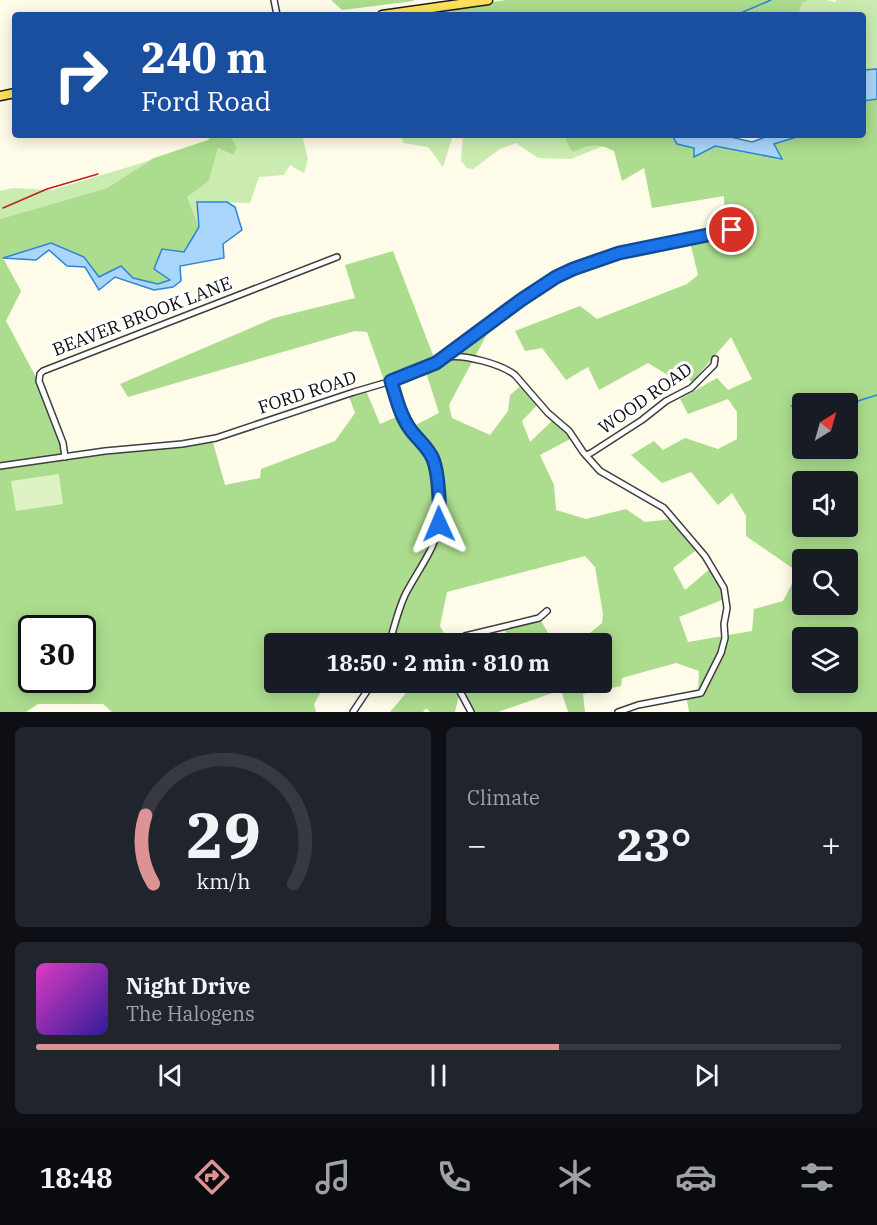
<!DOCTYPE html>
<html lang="en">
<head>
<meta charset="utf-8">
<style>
  body { margin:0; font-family:"IBM Plex Serif",serif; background:#20242c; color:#f1f3f6; height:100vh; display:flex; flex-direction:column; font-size:22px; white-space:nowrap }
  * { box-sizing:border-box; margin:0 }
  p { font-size:20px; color:#9ea1a6 }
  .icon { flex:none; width:33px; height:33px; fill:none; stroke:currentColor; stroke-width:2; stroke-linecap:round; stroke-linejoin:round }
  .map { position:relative; height:712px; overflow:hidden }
  .details { display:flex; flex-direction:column; gap:15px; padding:15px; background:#0d0f14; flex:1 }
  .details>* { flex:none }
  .banner { position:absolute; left:12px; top:12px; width:854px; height:126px; border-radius:6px; box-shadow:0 3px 15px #0003; background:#1a4fa0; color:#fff; overflow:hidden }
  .needle { width:39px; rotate:37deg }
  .buttons { position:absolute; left:792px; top:393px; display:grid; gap:12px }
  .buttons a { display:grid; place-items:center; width:66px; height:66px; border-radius:6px; background:#171b24; box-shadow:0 3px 15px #0003; font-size:30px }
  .speed { position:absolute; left:18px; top:615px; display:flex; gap:12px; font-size:30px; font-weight:700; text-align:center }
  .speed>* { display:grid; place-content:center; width:78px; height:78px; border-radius:50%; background:#171b24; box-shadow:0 3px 15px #0003; line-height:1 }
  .speed .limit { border:3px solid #111; border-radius:9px; background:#fff; color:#111 }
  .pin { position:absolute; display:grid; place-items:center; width:51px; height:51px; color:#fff; margin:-26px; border:3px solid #fff; border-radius:50%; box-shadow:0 2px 6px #0007 }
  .me { position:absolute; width:66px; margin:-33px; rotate:359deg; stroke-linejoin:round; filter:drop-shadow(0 0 4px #0008) }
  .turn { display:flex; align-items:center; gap:21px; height:126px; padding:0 30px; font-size:27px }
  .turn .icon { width:78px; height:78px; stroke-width:2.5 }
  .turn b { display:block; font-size:42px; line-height:51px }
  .big { font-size:45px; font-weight:700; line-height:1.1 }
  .details .widget { flex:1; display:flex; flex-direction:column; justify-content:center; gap:9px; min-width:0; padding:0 21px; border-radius:9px; background:#20242c }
  .details .dial { align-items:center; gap:0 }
  .dial svg { height:156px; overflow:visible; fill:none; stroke:#363941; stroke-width:7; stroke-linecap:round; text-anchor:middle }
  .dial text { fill:#f1f3f6; stroke:none }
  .song { display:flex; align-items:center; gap:18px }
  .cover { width:72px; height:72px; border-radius:9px; background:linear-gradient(135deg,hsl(310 70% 55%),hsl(250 70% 35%)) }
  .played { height:6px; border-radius:3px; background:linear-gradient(90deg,#dd9393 65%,#363941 65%) }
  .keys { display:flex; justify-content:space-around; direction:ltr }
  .heat { display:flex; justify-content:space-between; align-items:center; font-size:33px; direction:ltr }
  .details .tiles { flex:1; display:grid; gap:15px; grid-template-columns:1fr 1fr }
  .widget:last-child { grid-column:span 2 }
  .trip { position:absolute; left:264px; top:633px; width:348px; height:60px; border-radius:6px; background:#171b24; box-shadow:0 3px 15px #0003; font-weight:700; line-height:60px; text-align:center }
  .dock { display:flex; height:96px; justify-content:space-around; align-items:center; background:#090b0e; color:#9ea1a6 }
  .dock .icon { width:42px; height:42px }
  .dock .current { color:#dd9393 }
  .dock b { font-size:27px; color:#f1f3f6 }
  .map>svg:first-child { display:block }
</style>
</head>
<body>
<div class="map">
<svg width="877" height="712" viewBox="0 0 877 712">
  <rect width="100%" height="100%" fill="#fffce9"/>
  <g fill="#cbecb0">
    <path d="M809,0H826L835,2L837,0H877V69L863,70L862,15H798L802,3Z"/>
    <path d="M230,135H302L308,159L304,173L290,165L284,175L259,177L250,203L213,202L199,227L186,197L209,181L218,148L233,155L237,150Z"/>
    <path d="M399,135H453L443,167L428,147L404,143Z"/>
    <path d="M463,135H563L572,152L594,145L603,146L571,159L538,158L516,143L500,149L473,169L467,168L461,161Z"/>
    <path d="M154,158L107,188L0,219V191L13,188L52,190L145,162Z"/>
  </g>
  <g fill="#acdd8e" fill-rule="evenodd">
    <path d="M331,0H413L414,1L342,10Z"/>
    <path d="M506,0H809L802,3L798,15H400Z"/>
    <path d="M877,99V712H689L686,695L698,693L699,671L676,663L622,678L621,686L583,694L585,712H568L561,690L498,712H471L460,690L455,712H430L426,708L423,712H390L406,693L398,683L602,682V644L578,643L602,623L603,614L595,567L585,556L447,592L440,626L449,643L274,644V682L326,683L314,704L316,712H112L103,704H38L26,712H0V219L107,188L154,158L208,140L212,135H230L237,149L233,155L218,148L209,181L187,197L199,227L184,252L162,249L170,280L158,284L133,278L121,266L99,277L84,257L51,243L3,258L21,291L6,321L37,379L67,458L212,439L225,485L260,478L261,469L335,441L355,413L348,394L365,388L380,424L403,414L410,428L439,413L425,369L385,383L367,332L355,331L128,397L120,384L274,318L355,298L345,265L393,251L436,363L482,330L486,336L449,405L452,418L490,435L508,411L510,395L524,383L540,402L522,421L530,442L555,418L574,437L540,455L554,485L556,510L586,519L626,509L645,522L674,519L699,548L673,568L685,590L712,567L727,598L679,617L688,642L752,631L754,609L783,601L798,572L746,536V516L732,493L718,505L691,472L662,483L631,455L654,441L663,450L685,438L718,449L737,439V412L728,399L688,414L680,399L717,378L728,390L752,379L731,337L692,382L687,377L679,382L648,363L599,390L588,367L566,380L542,348L525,351L515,331L580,306L597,319L687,284L698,275L689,238L725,232L724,196L652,208L644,168L622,181L614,151C595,142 592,145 572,152L563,135H672L677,144L694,148V156L714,146L781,159L774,144L803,135H862L863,101ZM802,404H848V448H802ZM802,482H848V526H802ZM802,560H848V604H802ZM32,628H82V680H32ZM802,638H848V682H802Z"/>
    <path d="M540,619L554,643H507L505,627Z"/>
  </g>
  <path fill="#def2c3" d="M59,474L63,504L16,511L11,481Z"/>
  <g fill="#a9d6fa" stroke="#2b86d7" stroke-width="1.5">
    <path d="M877,69V99L863,101V70Z"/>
    <path d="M672,135H722L752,142L771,135H803L774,144L782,159L715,146L694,157V148L677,144Z"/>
    <path d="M197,202H227L235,207L242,230L223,244L224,258L180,266L181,281L173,287L154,290L115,277L99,290L85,267L67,266L49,250L36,260L3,258L51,243L84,257L99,277L121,266L133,278L158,284L170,280L154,269L162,249L184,252L199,227Z"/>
  </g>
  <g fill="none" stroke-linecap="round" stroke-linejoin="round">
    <g stroke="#2b86d7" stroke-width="1.5">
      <path d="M736,15L771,0"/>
      <path d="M791,406L802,405"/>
      <path d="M848,410L855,411L858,401L877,395"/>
    </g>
    <g stroke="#3e3e3e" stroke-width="8">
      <g id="street">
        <path d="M274,0L277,15"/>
        <path d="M447,357C464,354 501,364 515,375L548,413L569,431L583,452L600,471L664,508L705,556L724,588L727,608L724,624L725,638L721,653L701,693L638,705L618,712"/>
        <path d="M586,455L591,453L642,420L666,401L691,388L714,365L715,359"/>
        <path d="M65,457L63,443L39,381L40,374L43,371L337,257"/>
        <path d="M0,466L105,451L182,444L216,438L354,392L395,380L436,362L521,300L556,277L573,269L619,253L732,230"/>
        <path d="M389,644C394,628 398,610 405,595C413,579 424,564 432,547C442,526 441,483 433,461C429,448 417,439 409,428C400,414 396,397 391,381"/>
        <path d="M453,644L465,636L539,618L547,611"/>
        <path d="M455,682L471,712"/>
        <path d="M353,712L373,682"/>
      </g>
    </g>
    <g stroke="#1c1c1c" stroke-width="11">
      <g id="primary">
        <path d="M382,15L488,0"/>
        <path d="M0,96L15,93"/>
      </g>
    </g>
    <use href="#street" stroke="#fff" stroke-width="5"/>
    <use href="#primary" stroke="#ffe259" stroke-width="8"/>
    <path stroke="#c41e1a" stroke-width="1.5" d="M3,208L47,189L98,174"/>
  </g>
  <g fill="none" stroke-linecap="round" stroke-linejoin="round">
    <g stroke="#114b97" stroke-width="15">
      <path id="route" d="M439,524C440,508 439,474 433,459C428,447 417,439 410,429C400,415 396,397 391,381L436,363L521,300L556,277L573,269L619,253L732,230"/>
    </g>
    <use href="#route" stroke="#1a73e8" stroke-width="10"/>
  </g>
  <g text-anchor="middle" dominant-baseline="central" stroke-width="6" stroke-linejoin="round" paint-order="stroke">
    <g font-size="18" fill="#0b0b0b" stroke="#fff">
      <text transform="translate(142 316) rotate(-21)">BEAVER BROOK LANE</text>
      <text transform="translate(307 392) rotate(-18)">FORD ROAD</text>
      <text transform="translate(645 398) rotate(-35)">WOOD ROAD</text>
    </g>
  </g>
</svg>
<div class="buttons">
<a><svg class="needle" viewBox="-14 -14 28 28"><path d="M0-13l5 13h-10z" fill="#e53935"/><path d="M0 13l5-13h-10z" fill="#9ea1a6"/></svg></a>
<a><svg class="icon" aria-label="sound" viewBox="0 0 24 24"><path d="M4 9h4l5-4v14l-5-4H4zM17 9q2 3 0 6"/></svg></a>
<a><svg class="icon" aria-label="search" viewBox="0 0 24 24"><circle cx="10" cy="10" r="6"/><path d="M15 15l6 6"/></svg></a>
<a><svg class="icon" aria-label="layers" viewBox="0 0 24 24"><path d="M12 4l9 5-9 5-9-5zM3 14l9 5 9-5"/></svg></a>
</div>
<div class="speed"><div class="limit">30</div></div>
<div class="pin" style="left:732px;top:230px;background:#d93025"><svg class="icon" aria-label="arrive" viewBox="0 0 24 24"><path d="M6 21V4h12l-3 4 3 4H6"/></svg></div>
<svg class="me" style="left:439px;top:524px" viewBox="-20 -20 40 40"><path d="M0-17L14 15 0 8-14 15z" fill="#1a73e8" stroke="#fff" stroke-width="4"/></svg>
<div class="trip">18:50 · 2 min · 810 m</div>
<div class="banner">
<div class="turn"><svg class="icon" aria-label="right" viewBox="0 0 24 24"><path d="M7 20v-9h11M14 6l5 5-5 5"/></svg><div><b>240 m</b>Ford Road</div></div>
</div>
</div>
<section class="details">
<div class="tiles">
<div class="widget dial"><svg viewBox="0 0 100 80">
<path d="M14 69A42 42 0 1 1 86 69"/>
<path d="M14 69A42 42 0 0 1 10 34" stroke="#dd9393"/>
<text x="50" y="56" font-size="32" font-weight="700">29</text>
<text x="50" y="72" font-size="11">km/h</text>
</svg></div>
<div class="widget"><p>Climate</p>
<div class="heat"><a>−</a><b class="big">23°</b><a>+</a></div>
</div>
<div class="widget">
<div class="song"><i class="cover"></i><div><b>Night Drive</b><p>The Halogens</p></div></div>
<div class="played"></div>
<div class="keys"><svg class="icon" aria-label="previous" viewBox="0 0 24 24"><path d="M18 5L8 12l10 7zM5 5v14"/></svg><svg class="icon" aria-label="pause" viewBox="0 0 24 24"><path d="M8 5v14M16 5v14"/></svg><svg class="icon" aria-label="next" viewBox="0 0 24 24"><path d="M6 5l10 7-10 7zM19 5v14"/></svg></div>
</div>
</div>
</section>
<nav class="dock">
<b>18:48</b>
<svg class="icon current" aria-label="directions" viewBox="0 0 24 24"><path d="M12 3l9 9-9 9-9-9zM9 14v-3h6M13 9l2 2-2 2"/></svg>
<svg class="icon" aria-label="music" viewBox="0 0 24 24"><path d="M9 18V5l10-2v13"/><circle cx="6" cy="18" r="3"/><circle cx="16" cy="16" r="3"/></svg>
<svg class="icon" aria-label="phone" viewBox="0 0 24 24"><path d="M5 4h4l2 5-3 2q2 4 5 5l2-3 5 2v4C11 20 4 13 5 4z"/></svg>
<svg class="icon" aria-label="climate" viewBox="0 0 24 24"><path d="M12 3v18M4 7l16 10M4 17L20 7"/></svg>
<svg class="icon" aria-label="car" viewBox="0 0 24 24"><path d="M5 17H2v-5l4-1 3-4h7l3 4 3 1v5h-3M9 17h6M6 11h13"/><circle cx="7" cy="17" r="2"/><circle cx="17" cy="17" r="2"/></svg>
<svg class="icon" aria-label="filters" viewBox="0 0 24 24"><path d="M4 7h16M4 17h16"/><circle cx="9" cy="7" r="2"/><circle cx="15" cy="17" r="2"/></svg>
</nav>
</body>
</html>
